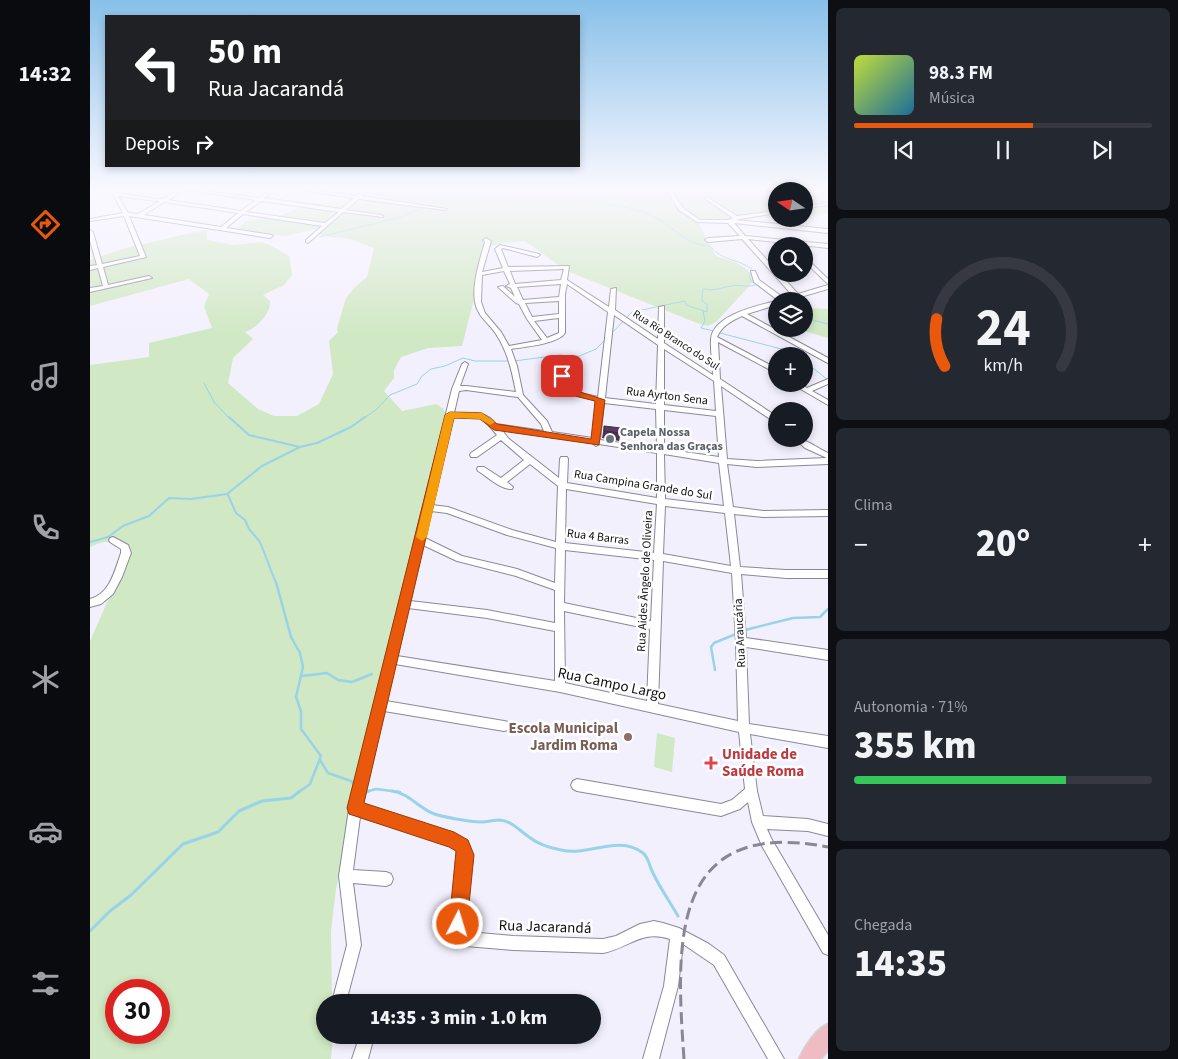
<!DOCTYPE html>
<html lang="pt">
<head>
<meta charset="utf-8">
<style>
  body { margin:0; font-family:"Source Sans 3",sans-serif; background:#242831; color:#f1f3f6; height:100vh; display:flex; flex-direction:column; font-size:19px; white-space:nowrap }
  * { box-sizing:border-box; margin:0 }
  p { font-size:16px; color:#9ea1a6 }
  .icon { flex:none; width:28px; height:28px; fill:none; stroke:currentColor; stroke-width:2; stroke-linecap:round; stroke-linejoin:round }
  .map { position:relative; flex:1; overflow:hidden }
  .sheet { display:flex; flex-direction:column; gap:8px; padding:8px; background:#0d0f14; width:350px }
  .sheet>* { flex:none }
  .hud { position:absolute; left:15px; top:15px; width:475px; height:152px; border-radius:0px; box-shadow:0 2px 8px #0003; background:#202124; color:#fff; overflow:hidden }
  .needle { width:32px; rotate:283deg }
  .buttons { position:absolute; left:678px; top:182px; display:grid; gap:10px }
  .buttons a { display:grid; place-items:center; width:45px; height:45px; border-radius:50%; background:#171b24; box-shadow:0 2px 8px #0003; font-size:25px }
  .speed { position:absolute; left:15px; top:979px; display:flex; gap:10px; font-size:25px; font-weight:700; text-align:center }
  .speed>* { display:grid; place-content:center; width:65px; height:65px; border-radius:50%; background:#171b24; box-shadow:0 2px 8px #0003; line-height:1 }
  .speed .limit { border:8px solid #d22; background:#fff; color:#111 }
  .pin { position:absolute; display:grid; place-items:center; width:42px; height:42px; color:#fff; margin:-21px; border-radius:10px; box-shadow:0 2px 8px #0006 }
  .me { position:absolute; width:55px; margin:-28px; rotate:5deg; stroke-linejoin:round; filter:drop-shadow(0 0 4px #0008) }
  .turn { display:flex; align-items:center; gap:18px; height:105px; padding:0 20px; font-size:22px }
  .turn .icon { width:65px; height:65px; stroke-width:2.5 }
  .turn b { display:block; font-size:35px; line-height:42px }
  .then { display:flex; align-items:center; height:48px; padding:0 20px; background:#0003; gap:10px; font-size:19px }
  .big { font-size:38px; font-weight:800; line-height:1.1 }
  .sheet .tile { flex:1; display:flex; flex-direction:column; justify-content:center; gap:8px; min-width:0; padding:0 18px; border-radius:8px; background:#242831 }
  .sheet .dial { align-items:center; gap:0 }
  .dial svg { height:130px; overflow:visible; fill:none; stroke:#363941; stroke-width:7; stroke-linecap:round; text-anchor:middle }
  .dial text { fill:#f1f3f6; stroke:none }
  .song { display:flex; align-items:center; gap:15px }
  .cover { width:60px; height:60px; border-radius:8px; background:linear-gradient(135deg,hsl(70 70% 55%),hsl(200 70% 35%)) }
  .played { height:5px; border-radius:2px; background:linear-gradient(90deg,#ea580c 60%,#363941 60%) }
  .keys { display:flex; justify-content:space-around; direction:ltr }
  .heat { display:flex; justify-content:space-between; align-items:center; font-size:28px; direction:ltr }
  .charge { height:8px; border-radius:4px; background:linear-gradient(90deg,#34c759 71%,#363941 0) }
  .trip { position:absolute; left:226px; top:994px; width:285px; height:50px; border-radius:25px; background:#171b24; box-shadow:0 2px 8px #0003; font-weight:800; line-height:50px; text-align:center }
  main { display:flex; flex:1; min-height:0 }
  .tabs { display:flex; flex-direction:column; width:90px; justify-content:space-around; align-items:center; background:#090b0e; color:#9ea1a6 }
  .tabs .icon { width:35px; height:35px }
  .tabs .on { color:#ea580c }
  .tabs b { font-size:22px; color:#f1f3f6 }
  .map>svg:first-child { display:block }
</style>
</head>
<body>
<main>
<nav class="tabs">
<b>14:32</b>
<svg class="icon on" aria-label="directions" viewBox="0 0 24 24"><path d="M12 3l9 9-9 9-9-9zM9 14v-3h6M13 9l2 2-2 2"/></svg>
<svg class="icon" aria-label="music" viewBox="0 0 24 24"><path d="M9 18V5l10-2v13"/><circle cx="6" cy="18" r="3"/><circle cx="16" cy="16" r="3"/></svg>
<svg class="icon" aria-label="phone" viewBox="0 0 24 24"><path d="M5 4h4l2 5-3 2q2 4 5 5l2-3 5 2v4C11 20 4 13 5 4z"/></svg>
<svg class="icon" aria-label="climate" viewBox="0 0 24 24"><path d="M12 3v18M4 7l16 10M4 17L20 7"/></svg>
<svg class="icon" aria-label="car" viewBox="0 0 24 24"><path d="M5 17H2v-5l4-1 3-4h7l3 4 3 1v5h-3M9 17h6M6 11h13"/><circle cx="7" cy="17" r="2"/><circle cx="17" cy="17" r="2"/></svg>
<svg class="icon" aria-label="filters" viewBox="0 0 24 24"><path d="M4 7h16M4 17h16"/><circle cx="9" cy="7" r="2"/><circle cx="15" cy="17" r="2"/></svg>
</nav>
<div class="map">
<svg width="738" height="1059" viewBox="0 0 738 1059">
  <rect width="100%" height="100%" fill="#f3f0fe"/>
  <g fill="#d0e8c3" fill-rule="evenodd">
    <path d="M239,189H738V213L714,217V191H686V216L608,222L626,256C641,261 659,264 664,281L626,322L618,326L607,323L477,271L435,241L413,243L393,248L383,303L372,346L338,348L311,357L304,370V378L294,391L312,411L346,404L354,409L356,418L246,889L241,931L242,1002H235V1035H243L241,1059H0V641L31,571L36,553C21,540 18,539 0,547V365L59,357V343L122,328L114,307L119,294L99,279L0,306V260L36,248L114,230L117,231V240L143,245L171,242L178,244L199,256L202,275L194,285L173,295L180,301C182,312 166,329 155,332L163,339L143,358L138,383L168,409L184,416H207L229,404L243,374L239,341L248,332L247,328L256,298L265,287L277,277L284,248L260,239L232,236L227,229L195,236L154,231L148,228L156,221L192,215L220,203L285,201L289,195L266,190L245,193ZM26,990H69V1032H26Z"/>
    <path d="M714,308L738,309V338L707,329H714Z"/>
    <path d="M567,733L585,738L582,772L564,767Z"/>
  </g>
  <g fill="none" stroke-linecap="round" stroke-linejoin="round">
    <g stroke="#98d3ea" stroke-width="1">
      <path d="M331,189L344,191L343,194L367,198L419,189"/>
      <path d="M482,189L499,195L501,199L509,202C527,206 546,208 562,216C583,226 595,245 620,246C632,261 646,258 662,269L659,276L661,281L688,301"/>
      <path d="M230,237L312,217L356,197"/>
      <path d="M613,311L615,321L611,328L624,331"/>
      <path d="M714,318L738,324"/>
      <path d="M522,333L542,312L595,301L596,305L617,312V304L612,301L613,289C626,291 629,288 641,286C650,284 655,288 665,285"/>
      <path d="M630,333L703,352L708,356"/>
      <path d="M424,361L470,355L487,357L506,349L515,340"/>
      <path d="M714,361L738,380"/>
      <path d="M114,383L124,402L140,419"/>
      <path d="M273,419L287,409L300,395L327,384L332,376L341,369L355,366L373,358L385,361H419"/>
    </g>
    <g stroke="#98d3ea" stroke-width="2">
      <path d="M139,417L159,435L210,447"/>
      <path d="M138,495L146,513L155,520L159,529L170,542L186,583"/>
      <path d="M0,542L18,537L33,526L59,516L79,498L101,499L137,494L172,466L210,447L227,443L261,427L275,417"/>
    </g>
    <g stroke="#98d3ea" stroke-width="2.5">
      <path d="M186,582L201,637L210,653L213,667L206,697L211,711V729L231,756L220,784L209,792"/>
      <path d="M655,630L703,618L730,617L738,609"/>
      <path d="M625,670L621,647L624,643L646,634"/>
      <path d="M212,676L237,673L248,680L262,682L282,674"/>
      <path d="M230,760L238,773L261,781L265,785"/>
      <path d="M275,792L286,789L310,792"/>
    </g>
    <g stroke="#98d3ea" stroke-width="3">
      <path d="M302,791C318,793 328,807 342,813C351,817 381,822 391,822C397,822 404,820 410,820C422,821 430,831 439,837C448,844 460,848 471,850C498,857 528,834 553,853C559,858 559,866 563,873C570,888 580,902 588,916"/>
      <path d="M273,793L279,791"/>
      <path d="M0,931L20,911L41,895L93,844L128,832L149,811L172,801L201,798L210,791"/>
    </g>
    <g stroke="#8b8898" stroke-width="2">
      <g id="minor">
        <path d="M20,189H24L27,193L66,199L75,198L90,189H102L169,198L181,189H185L174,198L251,209L264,198L206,189H214L267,196L275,189H279L272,196L357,209L355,210L269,199L256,210L291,215L293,216V217L253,212L218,243L216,242V240L232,226L153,214L136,228L182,235L183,236L180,238L39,216L56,257L13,267L18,285L59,276L62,278L0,292V288L13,286L8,268L0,270V266L7,265L0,241V230L3,232L12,264L50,256L34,216L0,221V219L33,213ZM94,189L96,190L166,200L151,211L78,200ZM28,196L66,201H70L48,214L38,213ZM171,201L249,212L235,223L156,212ZM74,202L148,213L131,227L54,215Z"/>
        <path d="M576,189H580L593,208L610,220H638L643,218L615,199V198L617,197L647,216L686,211V213L645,220L738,229V233L644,223L655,236L738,244V248L658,239L686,270V274H690L708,294L738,285V289L697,301H689L664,282L661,271H665L669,280L694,298L703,296L652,239L618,242L615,240L618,238L650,236L638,223L607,222L589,210Z"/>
        <path d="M738,203V205L714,208V206Z"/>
        <path d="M396,238L401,241L392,272L413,268L405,249L410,245L449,254L450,255L447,257L413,248L411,249L418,267L479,266L477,280L519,307L521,289L526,288L525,310L568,339L569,307L574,306V343L623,375C623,363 620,350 621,339C623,315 667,306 686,301V305L657,314L738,358V363L736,362L652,316C641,321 632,326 627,337L686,368V373L684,372L628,342L630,379L686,416V421H683L631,386L637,459L667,461L737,458L715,448L705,439C717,439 727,448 738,453V464L667,467L637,464L643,507L673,511L738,510V516L673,517L644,514L650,567L696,570H738V578H696L651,574L656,638L738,650V660L656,647L659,724L738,736V748L660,734L667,791L673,816L718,819L738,824V836L718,831L677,829L681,838L738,935V955L733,953L672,846L662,822L658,802L650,809L631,816L487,791L483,789L481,785L483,781L487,779L631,804L642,800L655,789L649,732L470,692L305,664L296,701L414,721L418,722L420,726L418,730L414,731L294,711L272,805L364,834L377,842L381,855L375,924L379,932L423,936L513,939L526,936L550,924L564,921L573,923L589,928L619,944L634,955L694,1059H678L624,965L593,944L588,986L569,1059H553L574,986L580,939C552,929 539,948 513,953L423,950L376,946L371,944L366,938L361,924L369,855L367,850L361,845L270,817L263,870L296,872L301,874L303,879L301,884L296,886L263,883L271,945L256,1002H242L257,945L249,876L259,809L362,389L372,364L375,362L378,364L370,386H376L426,392C422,372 418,352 406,334C399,323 387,316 385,302C382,283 390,260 395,242L393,240ZM474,269L471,280L425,284L420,271ZM414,271L420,284L416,286L421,288L425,297L413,286L408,287L426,303L429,304L437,319L452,340L419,346L411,332L395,313L391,302L392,275ZM471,284L469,297L433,300L427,287ZM477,284L518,312L508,397L486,392L474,375L472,374L469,376L482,394L507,401L503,438L462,432L457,421L433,395L427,366L421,349C434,347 468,344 475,333V294ZM469,301V314L442,317L435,303ZM524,315L568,345L566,404L515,398ZM469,318V333L457,338L444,321ZM574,349L624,381L626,411L574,405ZM376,390L428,397L451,424L454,431L406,424C395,410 381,413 364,413L369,391ZM514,403L566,409L567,448L510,440ZM574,410L626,416L629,457L574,449ZM363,417L391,418L395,421L407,435L381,453L380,455L381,457H387L411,440L434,460L411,478L394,467H388L387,469L388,471C398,477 411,490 422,489L423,487L417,482L440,464L468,486L466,542L422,530L358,507L342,505ZM411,429L502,443L506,446L509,444L567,453V498L477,483L478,459L477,457H471L470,459L469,478L419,439ZM574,454L629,463L634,506L575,499ZM476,489L567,504L564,553L475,543ZM575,506L635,513L641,566L573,554ZM341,511L357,513L417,535L466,548L465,583L427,569L372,556L335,538ZM333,545L367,561L426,576L465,590V623L397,610L320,601ZM475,550L564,560L561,621L474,603ZM573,561L642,573L646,642L648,721L568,704ZM318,608L397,618L465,631V681L307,656ZM474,611L560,629L557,701L475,683Z"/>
        <path d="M714,256L738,279V284L714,261Z"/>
        <path d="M738,379V384L722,391L738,400V405L702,384H710L717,388Z"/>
        <path d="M23,537L38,545L41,553L32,577L23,594L11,604L0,607V599C20,594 25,570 31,553V549L20,542L19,540L20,538Z"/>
        <path d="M264,1035H280L282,1044L278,1059H262L267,1044Z"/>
      </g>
    </g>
    <g stroke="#d4d4d5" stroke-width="3">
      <path id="major" d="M738,1024V1050L731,1059H709C714,1047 726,1029 738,1024Z"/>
    </g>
    <use href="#minor" fill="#fff" fill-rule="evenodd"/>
    <use href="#major" fill="#efbcc4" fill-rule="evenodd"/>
    <path stroke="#898790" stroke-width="3" stroke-dasharray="12 5.5" stroke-linecap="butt" d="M594,1059C586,946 578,816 738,847"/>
  </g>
  <path fill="#4f3451" d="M514,426L531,433L529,441L512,438Z"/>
  <path fill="#5c3c5e" stroke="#402a42" d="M514,426L531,428V433L514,431Z"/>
  <linearGradient id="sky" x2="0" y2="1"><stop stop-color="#88c0e9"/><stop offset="0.56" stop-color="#faf8ff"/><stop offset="1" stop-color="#faf8ff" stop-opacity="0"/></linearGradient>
  <rect width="738" height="337" fill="url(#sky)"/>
  <path fill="#ea580c" stroke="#983908" d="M472,373L475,374L487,391L515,400L509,445L404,430L390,419L364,418L274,803L364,832L378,840L384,855L377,924L375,930L368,933L362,930L359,924L366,851L359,847L265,816L259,814L257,808L355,415L360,412L392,413L407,424L501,439L505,401L481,395L468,376Z"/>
  <path fill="#f59e0b" d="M360,412L392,413L405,422L400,425L390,419L364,418L337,537L332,541L326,537L355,415Z"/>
  <circle fill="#6b7280" stroke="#fff" stroke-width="2" cx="520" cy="439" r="5"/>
  <circle fill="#8d6e63" stroke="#fff" stroke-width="2" cx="538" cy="737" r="5"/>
  <path fill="#e0444e" stroke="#fff" stroke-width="2" d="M618.5 755.5h5v5h5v5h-5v5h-5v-5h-5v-5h5z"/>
  <g text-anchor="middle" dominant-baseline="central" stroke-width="5" stroke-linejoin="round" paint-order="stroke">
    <g font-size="11" fill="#0f0e13" stroke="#fff">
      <text transform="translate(586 340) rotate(33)">Rua Rio Branco do Sul</text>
    </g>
    <g font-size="12" fill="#0f0e13" stroke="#fff">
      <text transform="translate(577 396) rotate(7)">Rua Ayrton Sena</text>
      <text transform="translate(553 485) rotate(9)">Rua Campina Grande do Sul</text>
      <text transform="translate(508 537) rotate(7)">Rua 4 Barras</text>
      <text transform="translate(555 581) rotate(-87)">Rua Aides Ângelo de Oliveira</text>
      <text transform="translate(650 633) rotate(-93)">Rua Araucária</text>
    </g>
    <g font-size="12" font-weight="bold" fill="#5b616d" stroke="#fff" text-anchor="start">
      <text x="530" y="432">Capela Nossa<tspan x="530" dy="14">Senhora das Graças</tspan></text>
    </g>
    <g font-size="15" fill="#0f0e13" stroke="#fff">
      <text transform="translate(522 684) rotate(12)">Rua Campo Largo</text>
      <text transform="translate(455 927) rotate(2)">Rua Jacarandá</text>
    </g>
    <g font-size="15" font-weight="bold" fill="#785e54" stroke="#fff" text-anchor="end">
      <text x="528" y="728">Escola Municipal<tspan x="528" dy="17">Jardim Roma</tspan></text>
    </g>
    <g font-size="15" font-weight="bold" fill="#be3a42" stroke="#fff" text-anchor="start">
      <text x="632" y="754">Unidade de<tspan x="632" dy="17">Saúde Roma</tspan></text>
    </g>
  </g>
</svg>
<div class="buttons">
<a><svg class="needle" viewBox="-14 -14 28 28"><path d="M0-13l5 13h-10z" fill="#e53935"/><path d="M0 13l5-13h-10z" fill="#9ea1a6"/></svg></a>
<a><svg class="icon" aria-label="search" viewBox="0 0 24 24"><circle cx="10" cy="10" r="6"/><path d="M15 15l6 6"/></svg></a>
<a><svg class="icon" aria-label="layers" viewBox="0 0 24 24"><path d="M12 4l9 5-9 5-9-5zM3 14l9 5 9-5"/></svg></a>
<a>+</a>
<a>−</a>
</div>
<div class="speed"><div class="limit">30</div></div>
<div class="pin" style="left:472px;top:376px;background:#d93025"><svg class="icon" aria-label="arrive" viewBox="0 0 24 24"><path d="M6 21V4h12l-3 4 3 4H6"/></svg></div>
<svg class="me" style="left:368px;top:924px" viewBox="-20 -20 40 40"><circle r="17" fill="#ea580c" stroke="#fff" stroke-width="3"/><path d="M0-11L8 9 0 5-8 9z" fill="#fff"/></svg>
<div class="trip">14:35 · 3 min · 1.0 km</div>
<div class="hud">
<div class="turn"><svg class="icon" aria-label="left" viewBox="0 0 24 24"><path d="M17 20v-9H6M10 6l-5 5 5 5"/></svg><div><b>50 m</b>Rua Jacarandá</div></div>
<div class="then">Depois<svg class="icon" aria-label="right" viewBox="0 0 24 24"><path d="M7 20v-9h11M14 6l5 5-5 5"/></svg></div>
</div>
</div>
<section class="sheet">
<div class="tile">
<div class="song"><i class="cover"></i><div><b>98.3 FM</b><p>Música</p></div></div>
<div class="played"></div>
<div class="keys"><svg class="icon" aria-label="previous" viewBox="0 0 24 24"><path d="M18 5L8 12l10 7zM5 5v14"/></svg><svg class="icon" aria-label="pause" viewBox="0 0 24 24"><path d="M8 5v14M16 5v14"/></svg><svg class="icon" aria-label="next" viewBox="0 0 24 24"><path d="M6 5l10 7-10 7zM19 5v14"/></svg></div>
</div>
<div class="tile dial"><svg viewBox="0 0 100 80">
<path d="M14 69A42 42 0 1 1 86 69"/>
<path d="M14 69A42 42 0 0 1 9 40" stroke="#ea580c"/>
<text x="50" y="56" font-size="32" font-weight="700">24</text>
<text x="50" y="72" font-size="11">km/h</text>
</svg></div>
<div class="tile"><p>Clima</p>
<div class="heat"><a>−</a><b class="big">20°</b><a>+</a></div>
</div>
<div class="tile"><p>Autonomia · 71%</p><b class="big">355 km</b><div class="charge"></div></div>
<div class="tile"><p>Chegada</p><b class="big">14:35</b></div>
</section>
</main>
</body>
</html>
